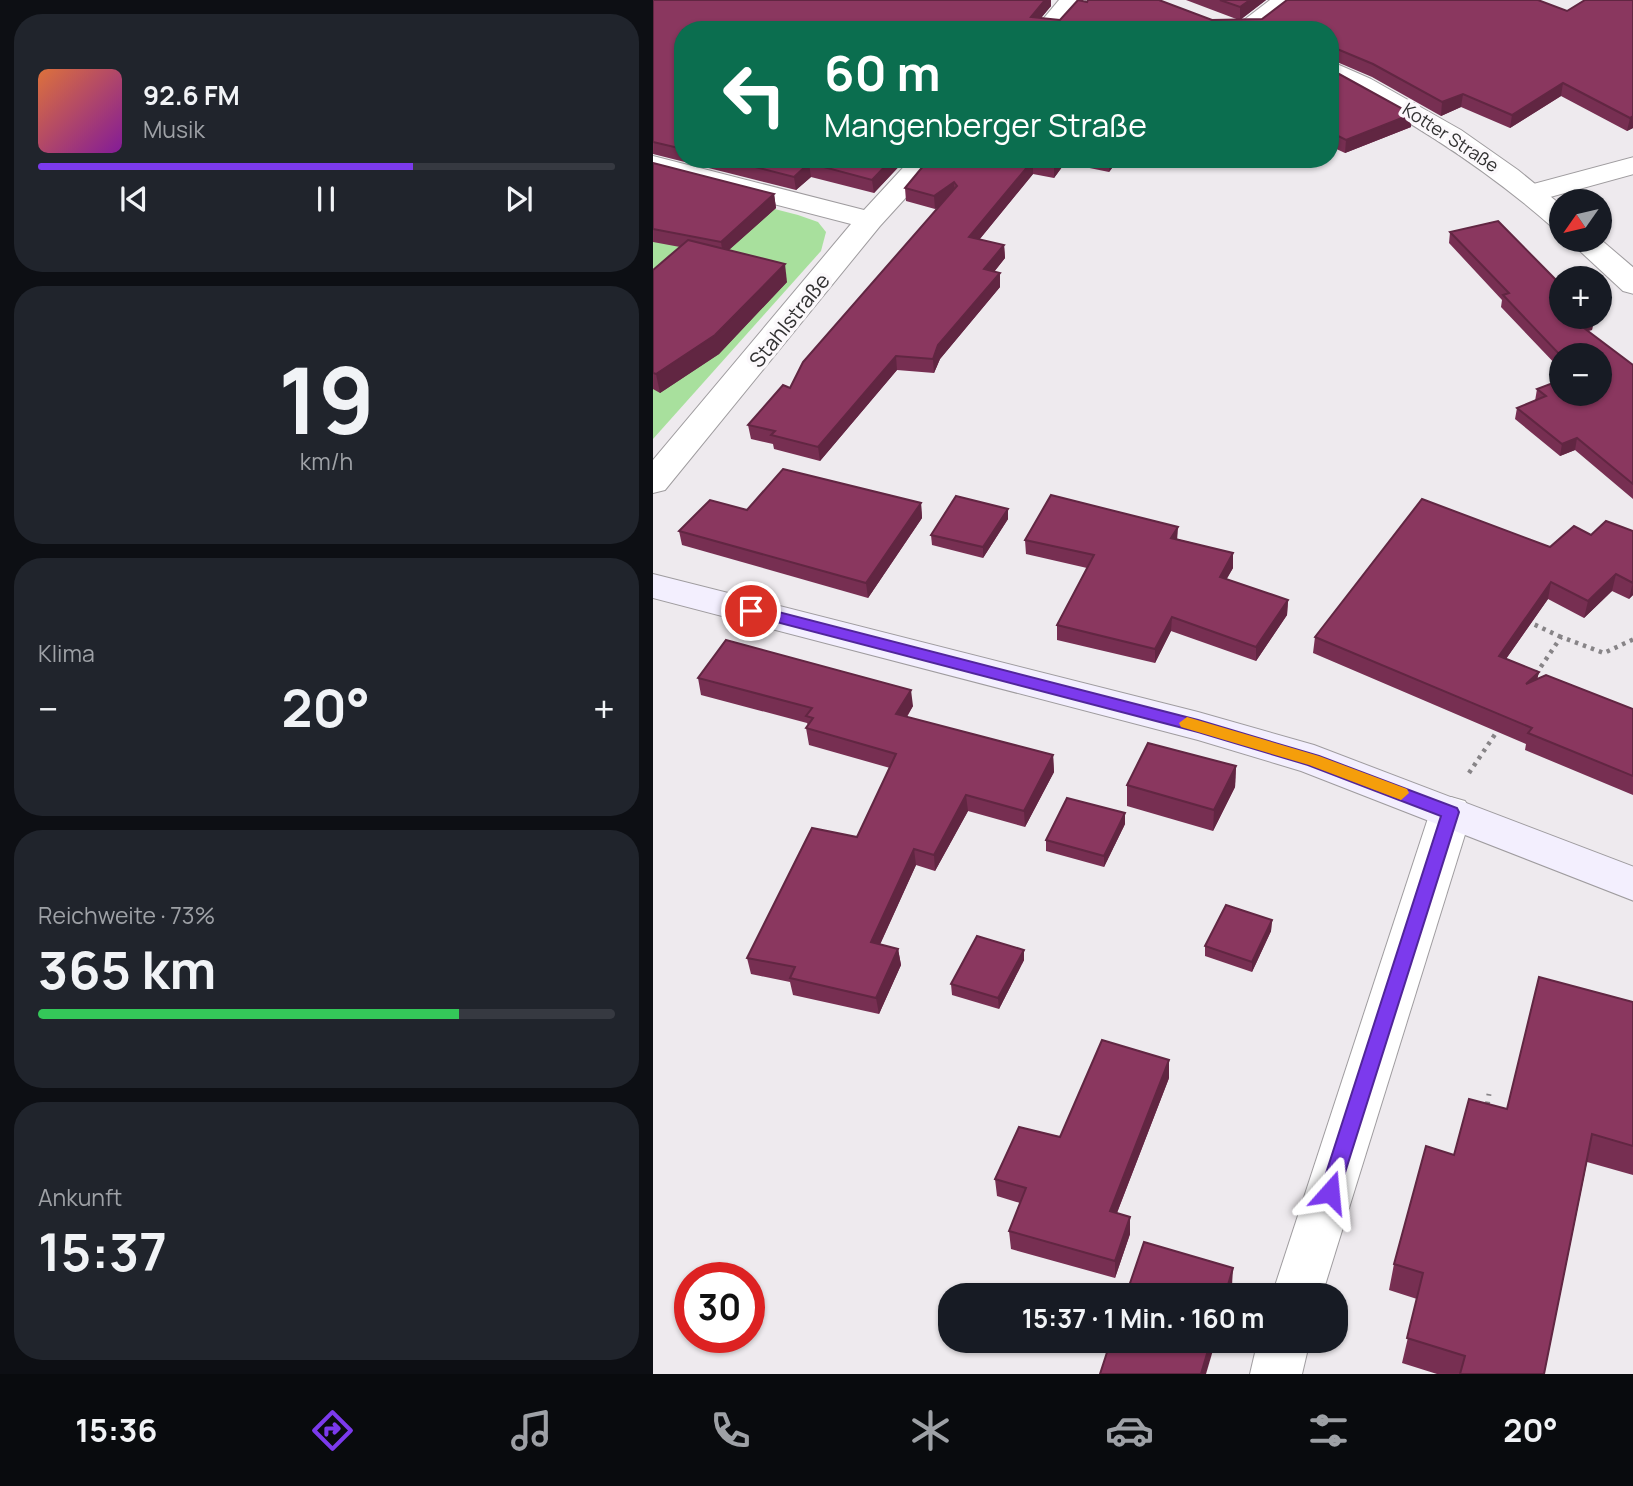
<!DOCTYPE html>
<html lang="de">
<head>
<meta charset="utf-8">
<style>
  body { margin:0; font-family:Manrope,sans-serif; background:#20242c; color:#f1f3f6; height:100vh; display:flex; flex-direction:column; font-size:26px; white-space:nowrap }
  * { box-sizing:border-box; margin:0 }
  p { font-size:23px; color:#9ea1a6 }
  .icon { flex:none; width:38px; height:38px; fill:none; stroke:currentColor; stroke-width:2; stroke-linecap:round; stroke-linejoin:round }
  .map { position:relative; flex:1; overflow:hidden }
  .sheet { display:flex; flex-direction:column; gap:14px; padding:14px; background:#0d0f14; width:653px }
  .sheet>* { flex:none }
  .guide { position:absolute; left:21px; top:21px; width:665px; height:147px; border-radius:28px; box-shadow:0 2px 5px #0004; background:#0b6e4f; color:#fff; overflow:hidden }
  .needle { width:46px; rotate:236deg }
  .controls { position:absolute; left:896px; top:189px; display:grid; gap:14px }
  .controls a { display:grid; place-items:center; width:63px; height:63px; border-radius:50%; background:#171b24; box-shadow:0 2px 5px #0004; font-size:35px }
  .speed { position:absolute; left:21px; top:1262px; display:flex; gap:14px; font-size:35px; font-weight:700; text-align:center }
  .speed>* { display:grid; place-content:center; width:91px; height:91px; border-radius:50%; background:#171b24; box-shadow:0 2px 5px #0004; line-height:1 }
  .speed .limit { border:10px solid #d22; background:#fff; color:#111 }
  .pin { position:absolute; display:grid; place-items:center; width:60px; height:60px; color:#fff; margin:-30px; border:4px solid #fff; border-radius:50%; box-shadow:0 2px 7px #0007 }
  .me { position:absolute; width:77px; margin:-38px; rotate:18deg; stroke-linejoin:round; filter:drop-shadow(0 0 5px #0008) }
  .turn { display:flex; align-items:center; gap:24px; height:147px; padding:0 35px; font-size:32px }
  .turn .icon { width:91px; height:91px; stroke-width:2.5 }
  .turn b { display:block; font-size:49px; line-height:60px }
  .big { font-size:52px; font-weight:700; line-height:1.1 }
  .sheet .card { flex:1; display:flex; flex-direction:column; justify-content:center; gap:10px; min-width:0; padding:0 24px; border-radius:28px; background:#20242c }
  .sheet .dial { align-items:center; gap:0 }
  .dial b { font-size:91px; line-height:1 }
  .song { display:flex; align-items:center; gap:21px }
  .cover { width:84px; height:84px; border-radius:10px; background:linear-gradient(135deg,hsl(20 70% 55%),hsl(290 70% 35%)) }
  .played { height:7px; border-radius:4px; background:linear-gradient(90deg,#7c3aed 65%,#363941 65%) }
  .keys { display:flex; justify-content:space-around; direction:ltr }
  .heat { display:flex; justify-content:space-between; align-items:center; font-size:38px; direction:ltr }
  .charge { height:10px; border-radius:5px; background:linear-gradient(90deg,#34c759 73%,#363941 0) }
  .trip { position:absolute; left:285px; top:1283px; width:410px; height:70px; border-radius:28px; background:#171b24; box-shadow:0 2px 5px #0004; font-weight:700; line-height:70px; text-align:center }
  .tabs { display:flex; height:112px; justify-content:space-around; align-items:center; background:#090b0e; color:#9ea1a6 }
  .tabs .icon { width:49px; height:49px }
  .tabs .on { color:#7c3aed }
  .tabs b { font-size:32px; color:#f1f3f6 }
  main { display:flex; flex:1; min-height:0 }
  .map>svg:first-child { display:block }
</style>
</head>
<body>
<main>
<section class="sheet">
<div class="card">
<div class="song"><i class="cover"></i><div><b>92.6 FM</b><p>Musik</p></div></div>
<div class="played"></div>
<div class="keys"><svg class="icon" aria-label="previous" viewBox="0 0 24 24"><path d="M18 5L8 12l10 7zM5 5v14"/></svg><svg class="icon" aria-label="pause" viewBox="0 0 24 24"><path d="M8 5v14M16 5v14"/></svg><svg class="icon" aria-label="next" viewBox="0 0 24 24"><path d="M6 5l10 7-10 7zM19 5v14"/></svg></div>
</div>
<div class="card dial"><b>19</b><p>km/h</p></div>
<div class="card"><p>Klima</p>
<div class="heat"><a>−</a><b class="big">20°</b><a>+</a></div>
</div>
<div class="card"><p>Reichweite · 73%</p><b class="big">365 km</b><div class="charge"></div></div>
<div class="card"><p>Ankunft</p><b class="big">15:37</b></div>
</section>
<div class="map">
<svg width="981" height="1374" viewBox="0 0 981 1374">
  <rect width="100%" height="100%" fill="#eeeaee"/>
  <path fill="#a8e09d" d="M0,178L145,215L165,222L173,232L168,251L0,439Z"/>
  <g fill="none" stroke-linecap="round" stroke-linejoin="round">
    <g stroke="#9f9c9f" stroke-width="2">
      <g id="minor">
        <path d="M406,0H432L407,30H381Z"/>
        <path d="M617,0H645L607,30H578Z"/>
        <path d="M0,156L211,210L258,159H288L227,226L12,490L0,493V460L198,224L0,173Z"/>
        <path d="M981,157V174L879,202L869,199L865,193L869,187Z"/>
        <path d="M798,797L812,801L819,812L669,1295H619L777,812L784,801Z"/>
        <path d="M605,1340H657L649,1374H597Z"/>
      </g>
    </g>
    <g stroke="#9f9c9f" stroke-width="2">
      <g id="tertiary">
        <path d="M677,61L718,79L808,130L865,170L908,205V229L898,226C831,167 757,120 677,79Z"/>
        <path d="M947,239L981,268V294L970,291L915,240Z"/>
      </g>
    </g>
    <g stroke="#9f9c9f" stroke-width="2">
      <path id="secondary" d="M0,574L545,712L661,745L981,867V901L648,771L545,740L0,598Z"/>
    </g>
    <g stroke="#878487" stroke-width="4.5" stroke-dasharray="3.5 5" stroke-linecap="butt">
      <path d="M874,621L908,637"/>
      <path d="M883,674L908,637L951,653L981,639"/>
      <path d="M816,773L847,727"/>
    </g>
    <path stroke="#878487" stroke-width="5" stroke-dasharray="4.5 6" stroke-linecap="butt" d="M834,1106L836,1094"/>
    <use href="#minor" fill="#fff" fill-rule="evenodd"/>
    <use href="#tertiary" fill="#fff" fill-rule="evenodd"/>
    <use href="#secondary" fill="#f3effe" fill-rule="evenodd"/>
  </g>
  <g fill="#772f52">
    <path d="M0,0H398V6L388,18L407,20H586L533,0H613L587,20L914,11L980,0V128L974,131L908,96L857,128L808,107L788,116L719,77L677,59L30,30V159H253L221,193L158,177L143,190L0,154Z"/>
    <path d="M677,69L758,127L692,153L677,146Z"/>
    <path d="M276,159H466L456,172L412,163L401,178L380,174L326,240L351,245L352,258L341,272L347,273V287L287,359L281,373L244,370L167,461L121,449L120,444L98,439L95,425L137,388L287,206L282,209L253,201L252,188Z"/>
    <path d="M0,163L121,194L123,208L76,250L134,282L66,354L7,393L0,389V270L27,247L0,242Z"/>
    <path d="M797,232L941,318L939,330L934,331L980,365V499L922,450L907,456L862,419L864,408L882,401L884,389L947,394L908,355V370L848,307L849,300L796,243Z"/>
    <path d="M268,503L269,518L215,598L29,545L26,531L94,510Z"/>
    <path d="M355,509V519L330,558L279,545L278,535Z"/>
    <path d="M980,531V595L976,599L959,591L931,618L895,599L853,659L886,672L884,679L980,709V795L872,750L873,744L660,653L662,637L897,547L938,535Z"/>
    <path d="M524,539L580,553V568L573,579L635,600L634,615L603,661L518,631L502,663L404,640V625L434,568L373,554L372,540Z"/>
    <path d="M45,678L260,706L254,717L400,755L401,772L372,827L315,811L282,871L263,865L227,944L245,949L248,965L226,1014L140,995L137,982L98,974L94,958L204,837L237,768L156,745L153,728L155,725L154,723L48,695Z"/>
    <path d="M583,766L582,787L560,831L474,806V785Z"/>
    <path d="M472,824L451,867L393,851V840Z"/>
    <path d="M619,920L618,931L599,972L552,956V946Z"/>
    <path d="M371,950V960L346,1009L299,995L298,984Z"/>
    <path d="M980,1002V1175L934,1162L891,1374H784L749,1363L764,1299L736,1290L741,1264L801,1155Z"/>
    <path d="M516,1078L464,1213L477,1234L462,1278L358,1249L356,1231L367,1203L344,1196L342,1179L407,1137Z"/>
  </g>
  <g fill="#612642">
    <path d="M392,0H398V6L378,30V17Z"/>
    <path d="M597,0H613L587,20V7Z"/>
    <path d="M910,83L908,96L857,128L859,115Z"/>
    <path d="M810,94L808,107L788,116L789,102Z"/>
    <path d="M759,114L758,127L692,153L693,140Z"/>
    <path d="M980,116V128L974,131L977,118Z"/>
    <path d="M239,159H253L221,193L219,180Z"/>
    <path d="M404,159H412V163L401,178V164Z"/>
    <path d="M456,159H466L456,172Z"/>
    <path d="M380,160V174L317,251L316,237Z"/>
    <path d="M156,163L158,177L143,190L141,177Z"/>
    <path d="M301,182L302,196L282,209L281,196Z"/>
    <path d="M121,194L123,208L70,255L68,242Z"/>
    <path d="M351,245L352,258L332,283L331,269Z"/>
    <path d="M132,264L134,282L66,354L7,393L3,374Z"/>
    <path d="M347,273V287L287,359L281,373L280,359L285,345Z"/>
    <path d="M941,318L939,330L921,334L923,322Z"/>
    <path d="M243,356L244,370L167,461L165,447Z"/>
    <path d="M924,438L922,450L907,456L909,444Z"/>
    <path d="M268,503L269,518L215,598L213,583Z"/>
    <path d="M355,509V519L330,558V547Z"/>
    <path d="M525,527L524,542L518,538Z"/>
    <path d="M580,553V568L567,591V577Z"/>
    <path d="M963,574L959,591L931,618L935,601Z"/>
    <path d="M898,582L895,599L843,673L846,656Z"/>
    <path d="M980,582V595L976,599Z"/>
    <path d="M635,600L634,615L603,661V647Z"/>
    <path d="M519,617L518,631L502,663V649Z"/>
    <path d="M886,672L882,688L873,684Z"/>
    <path d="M258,690L260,706L245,730L243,714Z"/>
    <path d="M400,755L401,772L372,827L371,811Z"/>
    <path d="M583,766L582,787L560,831L561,810Z"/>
    <path d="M313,795L315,811L282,871L281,855Z"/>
    <path d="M472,813V824L451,867V856Z"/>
    <path d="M261,849L263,865L221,958L218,942Z"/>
    <path d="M619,920L618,931L599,972V962Z"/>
    <path d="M245,949L248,965L226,1014L223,998Z"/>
    <path d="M371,950V960L346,1009L345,998Z"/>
    <path d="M516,1060V1078L458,1228L457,1211Z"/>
    <path d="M477,1217V1234L462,1278V1261Z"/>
    <path d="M580,1268L579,1286L576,1295H572Z"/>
    <path d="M558,1340H563L553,1374H548Z"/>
  </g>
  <g fill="#8a375f" stroke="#612642" stroke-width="2">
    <path d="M0,0H392L378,17L407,20L425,0L434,2L435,0H506L559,20L609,19L634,0H885L914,11L932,0H980V116L977,118L910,83L859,115L810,94L789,102L720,64L677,46V48V30H30V149L0,142Z"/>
    <path d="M567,0H597L587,7Z"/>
    <path d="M677,69L759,114L693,140L677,132Z"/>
    <path d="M71,159H239L219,180L156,163L141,177Z"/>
    <path d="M276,159H404L401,164L380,160L316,237L351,245L331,269L347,273L285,345L280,359L243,356L165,447L118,435L122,431L95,425L130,385L137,388L150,362L304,186L301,182L281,196L252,188Z"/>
    <path d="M0,163L121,194L68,242L0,229Z"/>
    <path d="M845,221L908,285V317H940L941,318L923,322L980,365V484L924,438L909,444L864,408L893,396L884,389L908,380V394H947V355L908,356L850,295L856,293L797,232Z"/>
    <path d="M35,240L132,264L62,335L3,374L0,373V270Z"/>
    <path d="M130,469L268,503L213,583L26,531L57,500L94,510Z"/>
    <path d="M398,495L525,527L518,538L580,553L567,577L635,600L603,647L519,617L502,649L404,625L441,555L372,540Z"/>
    <path d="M303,496L355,509L330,547L278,535Z"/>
    <path d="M769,499L897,547L921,526L938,535L953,521L980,531V583L963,574L935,601L898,582L846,656L886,672L873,684L893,675L980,709V776L875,733L879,728L662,637Z"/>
    <path d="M73,640L258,690L243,714L400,755L371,811L313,795L281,855L261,849L218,942L245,949L223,998L137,978L142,967L94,958L159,828L204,837L243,754L153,728L160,718L153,716L159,708L45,678Z"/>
    <path d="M495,743L583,766L561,810L474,785Z"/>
    <path d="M414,798L472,813L451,856L393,840Z"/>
    <path d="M573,905L619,920L599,962L552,946Z"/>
    <path d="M324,936L371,950L345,998L298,984Z"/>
    <path d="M886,977L980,1002V1146L939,1134L891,1374H807L812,1356L754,1338L770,1273L741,1264L773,1146L801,1155L816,1099L854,1109Z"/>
    <path d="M449,1040L516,1060L457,1211L477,1217L462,1261L356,1231L373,1188L342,1179L366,1127L407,1137Z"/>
    <path d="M491,1242L580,1268L572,1295H473Z"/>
    <path d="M458,1340H558L548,1374H447Z"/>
  </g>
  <path fill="#7c3aed" stroke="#51269a" stroke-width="2" d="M98,605L545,720L666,756L804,808L806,812L684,1198L677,1201L670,1198L667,1192L788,816L655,765L545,732L93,614V607Z"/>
  <path fill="#f59e0b" d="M534,717L666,756L754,789L756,793L748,800L656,765L528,727L526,723Z"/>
  <g text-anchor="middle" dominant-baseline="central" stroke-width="7" stroke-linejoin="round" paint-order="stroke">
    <g font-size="18" fill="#323132" stroke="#fbf8fb">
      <text transform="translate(798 137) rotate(33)">Kotter Straße</text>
    </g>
    <g font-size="21" fill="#323132" stroke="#fbf8fb">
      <text transform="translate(136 320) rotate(-51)">Stahlstraße</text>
    </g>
  </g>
</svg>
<div class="controls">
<a><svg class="needle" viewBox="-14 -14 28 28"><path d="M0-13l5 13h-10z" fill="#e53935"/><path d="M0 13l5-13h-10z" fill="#9ea1a6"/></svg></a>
<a>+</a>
<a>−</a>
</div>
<div class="speed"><div class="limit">30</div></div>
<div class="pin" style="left:98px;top:611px;background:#d93025"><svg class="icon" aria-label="arrive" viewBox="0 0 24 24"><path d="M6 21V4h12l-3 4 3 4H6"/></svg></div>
<svg class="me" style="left:677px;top:1192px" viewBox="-20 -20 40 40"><path d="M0-17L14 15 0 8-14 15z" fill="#7c3aed" stroke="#fff" stroke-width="4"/></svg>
<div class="trip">15:37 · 1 Min. · 160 m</div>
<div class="guide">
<div class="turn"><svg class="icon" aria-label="left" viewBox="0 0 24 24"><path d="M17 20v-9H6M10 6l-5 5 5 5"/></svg><div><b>60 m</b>Mangenberger Straße</div></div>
</div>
</div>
</main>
<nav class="tabs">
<b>15:36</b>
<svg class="icon on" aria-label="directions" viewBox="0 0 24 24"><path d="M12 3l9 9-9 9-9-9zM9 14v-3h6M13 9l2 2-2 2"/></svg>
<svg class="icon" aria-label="music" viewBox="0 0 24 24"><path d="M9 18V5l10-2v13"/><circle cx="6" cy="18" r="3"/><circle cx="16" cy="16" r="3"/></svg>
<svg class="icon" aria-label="phone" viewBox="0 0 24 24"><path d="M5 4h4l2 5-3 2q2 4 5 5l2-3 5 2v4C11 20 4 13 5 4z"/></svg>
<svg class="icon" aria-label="climate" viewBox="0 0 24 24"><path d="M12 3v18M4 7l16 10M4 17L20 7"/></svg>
<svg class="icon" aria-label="car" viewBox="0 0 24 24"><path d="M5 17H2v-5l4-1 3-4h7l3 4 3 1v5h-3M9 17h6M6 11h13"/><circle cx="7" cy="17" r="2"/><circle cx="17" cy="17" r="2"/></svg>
<svg class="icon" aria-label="filters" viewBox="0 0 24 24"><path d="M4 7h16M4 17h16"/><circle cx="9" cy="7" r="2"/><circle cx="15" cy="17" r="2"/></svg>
<b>20°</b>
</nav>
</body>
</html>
